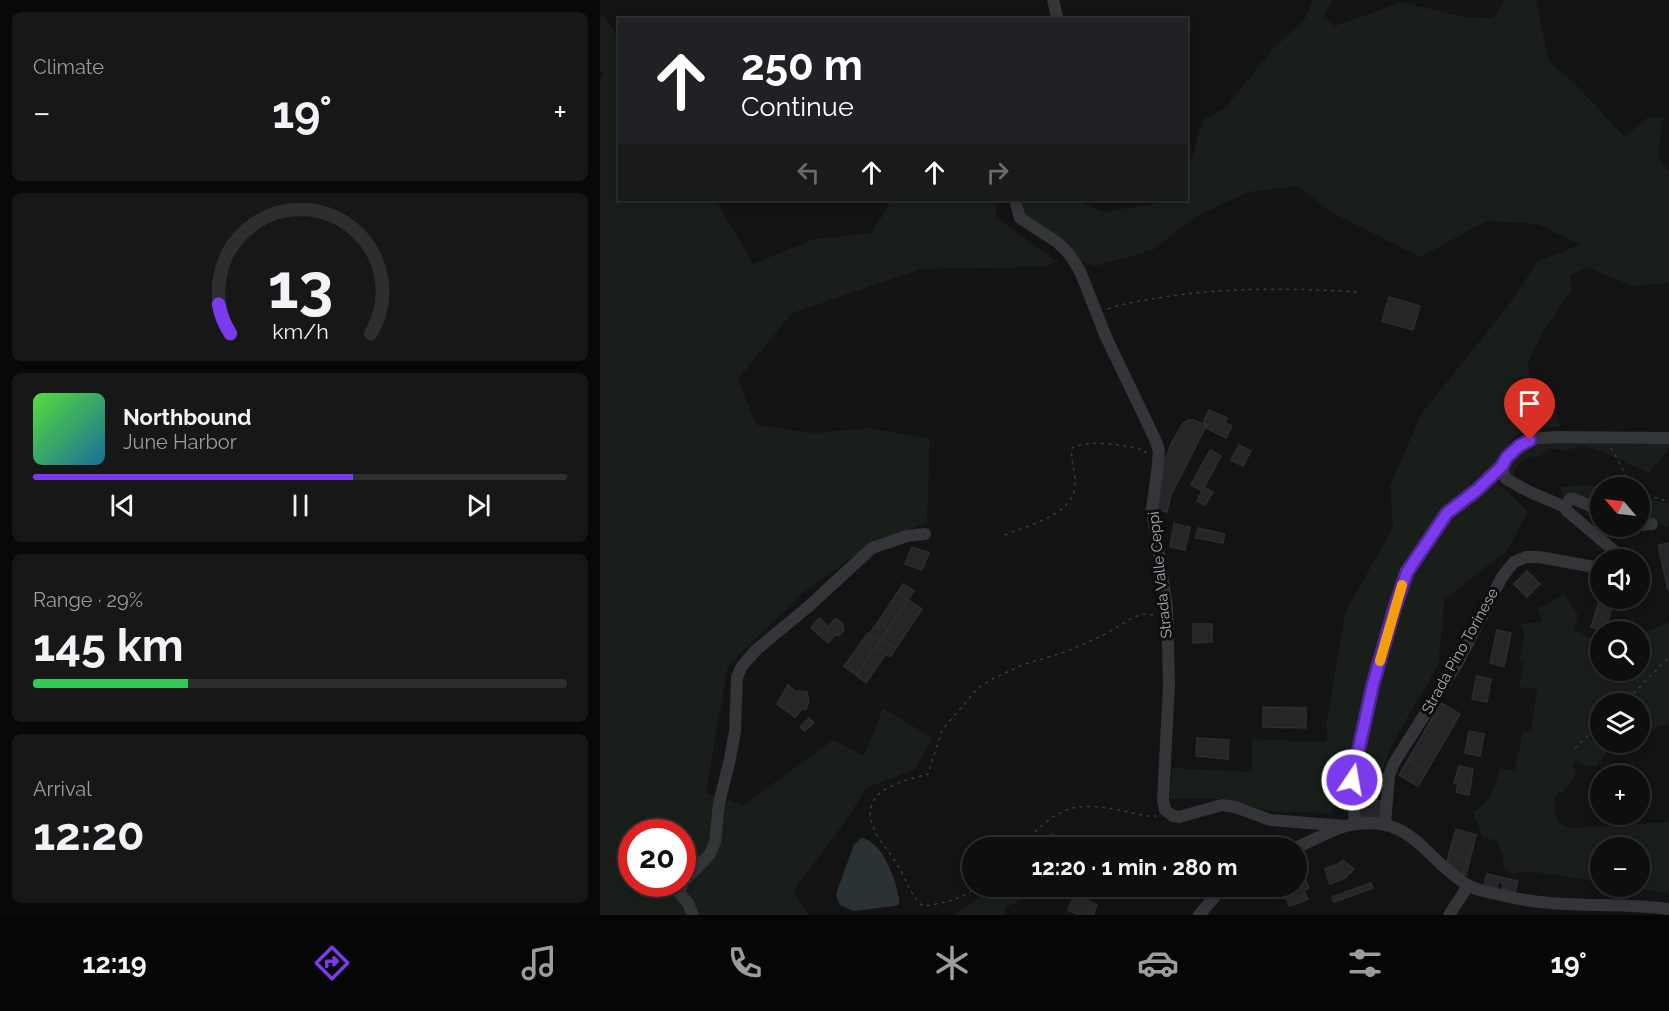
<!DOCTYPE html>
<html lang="en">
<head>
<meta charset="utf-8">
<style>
  body { margin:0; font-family:Raleway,sans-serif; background:#171718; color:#f1f3f6; height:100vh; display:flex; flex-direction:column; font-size:22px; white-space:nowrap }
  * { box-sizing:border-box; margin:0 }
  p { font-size:20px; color:#9b9c9e }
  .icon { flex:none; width:33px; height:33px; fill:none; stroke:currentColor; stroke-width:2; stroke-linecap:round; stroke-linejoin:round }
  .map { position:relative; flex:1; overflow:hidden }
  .drawer { display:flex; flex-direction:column; gap:12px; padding:12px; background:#080808; width:600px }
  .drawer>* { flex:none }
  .guide { position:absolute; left:18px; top:18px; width:570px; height:183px; border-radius:0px; box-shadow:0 3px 9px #0003,0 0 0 2px #2e2e2f; background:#202124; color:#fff; overflow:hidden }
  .needle { width:39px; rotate:298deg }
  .buttons { position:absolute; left:990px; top:477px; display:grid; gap:12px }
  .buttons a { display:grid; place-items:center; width:60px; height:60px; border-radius:50%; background:#0e0e0f; box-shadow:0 3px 9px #0003,0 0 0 2px #2e2e2f; font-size:30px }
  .speed { position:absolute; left:18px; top:819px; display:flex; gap:12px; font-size:30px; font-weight:700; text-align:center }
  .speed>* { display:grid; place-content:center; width:78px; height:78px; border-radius:50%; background:#0e0e0f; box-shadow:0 3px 9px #0003,0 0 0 2px #2e2e2f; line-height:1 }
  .speed .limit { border:9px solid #d22; background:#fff; color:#111 }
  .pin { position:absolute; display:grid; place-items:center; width:51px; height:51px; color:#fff; margin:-62px -26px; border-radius:50% 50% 50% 0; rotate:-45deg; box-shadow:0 0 6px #0007 }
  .pin .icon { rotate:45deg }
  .me { position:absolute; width:66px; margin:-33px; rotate:12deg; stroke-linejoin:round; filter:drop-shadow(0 0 4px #0008) }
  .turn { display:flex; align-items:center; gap:21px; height:126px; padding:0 24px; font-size:27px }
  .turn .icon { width:78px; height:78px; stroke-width:2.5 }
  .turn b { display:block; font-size:42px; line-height:51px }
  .lanes { display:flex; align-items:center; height:57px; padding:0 24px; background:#0003; justify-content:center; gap:30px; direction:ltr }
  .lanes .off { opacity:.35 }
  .big { font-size:45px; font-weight:700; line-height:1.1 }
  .drawer .card { flex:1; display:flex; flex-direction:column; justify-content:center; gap:9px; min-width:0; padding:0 21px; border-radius:9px; background:#171718 }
  .drawer .dial { align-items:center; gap:0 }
  .dial svg { height:156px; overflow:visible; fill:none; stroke:#2e2e2f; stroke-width:7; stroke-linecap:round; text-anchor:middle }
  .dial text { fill:#f1f3f6; stroke:none }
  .song { display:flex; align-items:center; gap:18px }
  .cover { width:72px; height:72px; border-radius:9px; background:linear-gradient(135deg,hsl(110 70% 55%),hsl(200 70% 35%)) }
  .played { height:6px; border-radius:3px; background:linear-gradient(90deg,#7c3aed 60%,#2e2e2f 60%) }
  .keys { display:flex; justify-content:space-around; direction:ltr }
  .heat { display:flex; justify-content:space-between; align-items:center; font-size:33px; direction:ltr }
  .charge { height:9px; border-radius:4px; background:linear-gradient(90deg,#34c759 29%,#2e2e2f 0) }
  .trip { position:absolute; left:362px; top:837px; width:345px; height:60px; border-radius:30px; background:#0e0e0f; box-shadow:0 3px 9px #0003,0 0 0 2px #2e2e2f; font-weight:700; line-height:60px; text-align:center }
  .tabs { display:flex; height:96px; justify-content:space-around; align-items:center; background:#060606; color:#9b9c9e }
  .tabs .icon { width:42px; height:42px }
  .tabs .active { color:#7c3aed }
  .tabs b { font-size:27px; color:#f1f3f6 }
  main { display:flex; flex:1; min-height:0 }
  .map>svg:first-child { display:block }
</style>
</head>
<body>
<main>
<section class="drawer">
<div class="card"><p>Climate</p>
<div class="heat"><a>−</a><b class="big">19°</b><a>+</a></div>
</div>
<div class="card dial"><svg viewBox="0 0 100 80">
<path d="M14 69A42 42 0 1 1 86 69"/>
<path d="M14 69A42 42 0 0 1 8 54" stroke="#7c3aed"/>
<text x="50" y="56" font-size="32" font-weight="700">13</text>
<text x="50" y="72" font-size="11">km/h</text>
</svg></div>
<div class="card">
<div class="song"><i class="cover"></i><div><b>Northbound</b><p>June Harbor</p></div></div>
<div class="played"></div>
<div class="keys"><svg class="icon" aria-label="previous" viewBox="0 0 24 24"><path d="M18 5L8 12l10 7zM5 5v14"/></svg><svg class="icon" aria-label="pause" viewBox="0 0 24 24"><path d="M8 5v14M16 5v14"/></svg><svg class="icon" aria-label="next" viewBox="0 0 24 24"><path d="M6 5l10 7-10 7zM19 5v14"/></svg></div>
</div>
<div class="card"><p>Range · 29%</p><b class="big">145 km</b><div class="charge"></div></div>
<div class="card"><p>Arrival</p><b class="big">12:20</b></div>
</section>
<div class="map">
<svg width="1069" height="915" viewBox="0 0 1069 915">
  <rect width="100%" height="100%" fill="#131314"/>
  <g fill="#191e1a" fill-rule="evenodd">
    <path d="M713,0H732L723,18L735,26L802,2L863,17L893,18L905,0H936L949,61L977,86L1025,137L1047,118L1063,117L1058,156L1069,171V283L1033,286L986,267L970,276L971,291L943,332L928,363L931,385L952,394L960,426C949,428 931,428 921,433C905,442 898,462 894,479L928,511L908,550L845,599L838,666L793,742L772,798L732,795V813L672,812L624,799H570L572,768L652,772V739L727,742L726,725L745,613L793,527L790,486L821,414L908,306L938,261L980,245L938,224L887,221L820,257L733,213L698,186L648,192L593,218L553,250L495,266L483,262L452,234L424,216L423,200H476L503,212L553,204L558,200H586L587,175L603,120L625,108L673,49L704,20Z"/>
    <path d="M0,15L5,17L19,39L20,200H116L153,264L214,239L271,233L289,206L287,200H397L396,217L457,262L443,267L322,269L192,313L138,379L156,425L215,433L268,428L330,439L327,523L278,539L203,593L128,666L106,792L144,805L233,740L264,756L283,708L332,738L315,770L267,787L245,822L193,891L209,915H0V80L4,74L0,70ZM32,832H82V884H32Z"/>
    <path d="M1069,442V449L1049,473L1000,451L983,446L963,451L950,448L941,456C925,455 913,464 914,480L905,465L930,443Z"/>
    <path d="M990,485L1002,487L1000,507L972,496L963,498L960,487Z"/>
    <path d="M1040,496L1069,504V527L1050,521L1040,522Z"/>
    <path d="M964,594L978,615L974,629L1000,643V670H1040V635L1069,622V725L1059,726L1054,730L1041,727L1040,725V704H1000V713H997L991,727L1007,752L997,766H985L976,760L973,766L977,774L963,792L958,793L954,800L955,815L959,821L958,823L972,828L1069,822V893L1029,887L1040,886V848H1000V882L928,871L911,874L903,867V854L897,841L883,837L873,812C893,798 894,791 900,768L915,771L923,731L931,732L937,689L919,687L923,662L919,661L925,632L920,624L942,622L937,607L946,605Z"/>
    <path d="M453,830L467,846L466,847H435Z"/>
    <path d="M394,887H442L437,894L406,907L404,915H354Z"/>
  </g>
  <path fill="#2a3236" d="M261,838C284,842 295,879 299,899V904L295,906L253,911L240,905L236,896L237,891L254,845Z"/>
  <g fill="#262628" stroke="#2d2d30" stroke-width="1.5">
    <path d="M789,297L820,306L813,330L782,321Z"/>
    <path d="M609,410L627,418L625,423L632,426L626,438L605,427L607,425L603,423Z"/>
    <path d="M589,420H594L606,426L571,495L567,512L556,509L557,483L571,444L583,423Z"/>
    <path d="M639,445L651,451L643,466L631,460Z"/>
    <path d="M610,450L621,456L602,491L591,485Z"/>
    <path d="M604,487L613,492L605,505L597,501Z"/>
    <path d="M574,524L590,527L585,550L570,547Z"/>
    <path d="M598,528L625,534L623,543L596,538Z"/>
    <path d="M1069,543V590H1068L1058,545Z"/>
    <path d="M312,547L329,553L322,570L305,564Z"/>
    <path d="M927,571L940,584L927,597L914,584Z"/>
    <path d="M303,584L314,591L308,600L297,593Z"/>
    <path d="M297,593L308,600L288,629L278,622Z"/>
    <path d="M1000,598H1015L1005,631L991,627Z"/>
    <path d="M308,600L322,609L296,648L282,639Z"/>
    <path d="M219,618L229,627L235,619L242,622L244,630L238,636L236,634L228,643L211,628Z"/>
    <path d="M278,622L288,629L280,642L269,634Z"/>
    <path d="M593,624H612V642L593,643Z"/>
    <path d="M897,630L911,633L904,667L890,663Z"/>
    <path d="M268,633L280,642L256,675L244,666Z"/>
    <path d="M282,639L296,648L290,657L276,647Z"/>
    <path d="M276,647L286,654L266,683L256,675Z"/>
    <path d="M877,676L891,679L887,702L872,699Z"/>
    <path d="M188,685L195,691L207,692L209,702L206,709H202L195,717L177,704Z"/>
    <path d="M841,703L860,714L827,771L808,760Z"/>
    <path d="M663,707L706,708V728L663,727Z"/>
    <path d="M209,718L214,723L205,731L200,727Z"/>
    <path d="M869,731L884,734L880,756L865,753Z"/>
    <path d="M597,738L629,740L628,759L596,756Z"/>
    <path d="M808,760L827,771L818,786L799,775Z"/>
    <path d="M859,766L873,769L869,795L856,792L858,784L854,783Z"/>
    <path d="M762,800L781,801L780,818L761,817Z"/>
    <path d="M856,829L876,835L870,859L849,853Z"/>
    <path d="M849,853L870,859L866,875L854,871L847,862Z"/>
    <path d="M743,860L754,869L745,878L730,884L725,869L738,864Z"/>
    <path d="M887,874L900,877L897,888L884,884Z"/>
    <path d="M704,877L709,888L704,890L708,899L689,906L686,897L683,899L678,888L696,886V880Z"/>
    <path d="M900,877L918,881L915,892L902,889L903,883L899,882Z"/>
    <path d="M771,883L773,888L734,902L732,897Z"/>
    <path d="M475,894L497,905L493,915H479L468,910Z"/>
  </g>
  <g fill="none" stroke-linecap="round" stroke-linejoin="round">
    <g stroke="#3a3c3f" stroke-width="1.5" stroke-dasharray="3 4.5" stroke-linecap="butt">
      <path d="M508,309C524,303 541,301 558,298C624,287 691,288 759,292"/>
      <path d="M1011,448L1033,488"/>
      <path d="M1040,493L1069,502"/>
      <path d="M405,535C428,525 473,515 475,486C476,473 470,460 472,448C488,439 527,445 544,450L547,454"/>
      <path d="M1023,704L1069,657"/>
      <path d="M975,748L1000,724"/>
      <path d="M419,848C456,811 465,800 519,810C531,812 544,817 556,816"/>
      <path d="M378,886C363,899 341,904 323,906C309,895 306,877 296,863C290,852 280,842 275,831C256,791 299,782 328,774L342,730L378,688L390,680L425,664L465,652L502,636L532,618L543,614L557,615"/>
    </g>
    <g stroke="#343538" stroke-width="12">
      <path d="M453,0L458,20"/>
      <path d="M415,200L420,218L457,242L470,255L480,271L506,337L555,439L559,451L558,465L552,510L567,607L569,685L563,800L565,810L573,816L579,817L622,805L635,807L670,820L746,826"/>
      <path d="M965,507L970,499H974L1000,510"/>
      <path d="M1040,525L1052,524"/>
      <path d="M1019,560L1018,554L967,511L965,507L930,492L906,479L904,475L902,466L907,457L919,446L930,439L956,437L1069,438"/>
      <path d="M755,824L752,780L773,684L795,607L807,572L847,513L877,490L902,466"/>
      <path d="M785,824L789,775L794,763L858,662L902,577L914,562L926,557H939L1000,568"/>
      <path d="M695,848C713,841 732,829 750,825C813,814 821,856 866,884C876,891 893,893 905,896C958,909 1015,902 1069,909"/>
      <path d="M82,883L110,854L115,842L119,803L130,759L135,731L137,677L142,666L156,650L208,607L272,548L307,536L325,534"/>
      <path d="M82,884L79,893L88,903L93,915"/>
      <path d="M599,915L624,886"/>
      <path d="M849,915L868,886"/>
    </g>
  </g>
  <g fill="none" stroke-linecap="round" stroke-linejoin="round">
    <g stroke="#51269a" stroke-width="15">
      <path id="route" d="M752,780L773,684L795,607L807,572L847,513L877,490L902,466L907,457L919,446L930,440"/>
    </g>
    <use href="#route" stroke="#7c3aed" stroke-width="10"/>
    <path stroke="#f59e0b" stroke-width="10" d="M780,661L802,585"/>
  </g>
  <g text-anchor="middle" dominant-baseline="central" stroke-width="6" stroke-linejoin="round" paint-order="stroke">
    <g font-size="15" fill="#a6abb3" stroke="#0e0e0f">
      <text transform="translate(560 575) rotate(-96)">Strada Valle Ceppi</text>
      <text transform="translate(860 651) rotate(-61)">Strada Pino Torinese</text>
    </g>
  </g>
</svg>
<div class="buttons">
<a><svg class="needle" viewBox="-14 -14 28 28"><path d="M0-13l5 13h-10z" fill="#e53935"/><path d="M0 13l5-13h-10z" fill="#9b9c9e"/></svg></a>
<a><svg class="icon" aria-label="sound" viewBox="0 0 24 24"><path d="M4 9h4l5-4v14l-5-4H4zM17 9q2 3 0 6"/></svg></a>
<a><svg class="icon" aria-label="search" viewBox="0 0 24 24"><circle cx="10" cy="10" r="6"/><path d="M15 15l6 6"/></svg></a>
<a><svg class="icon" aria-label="layers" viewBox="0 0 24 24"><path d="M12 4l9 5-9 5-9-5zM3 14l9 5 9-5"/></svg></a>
<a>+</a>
<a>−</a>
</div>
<div class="speed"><div class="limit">20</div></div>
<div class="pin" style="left:930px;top:440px;background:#d93025"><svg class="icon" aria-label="arrive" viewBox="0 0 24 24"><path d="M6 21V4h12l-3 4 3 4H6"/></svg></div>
<svg class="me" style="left:752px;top:780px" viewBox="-20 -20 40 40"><circle r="17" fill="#7c3aed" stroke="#fff" stroke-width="3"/><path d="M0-11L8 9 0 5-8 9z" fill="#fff"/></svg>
<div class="trip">12:20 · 1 min · 280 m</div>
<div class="guide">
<div class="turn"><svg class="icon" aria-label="ahead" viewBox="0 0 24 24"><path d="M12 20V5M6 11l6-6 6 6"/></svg><div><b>250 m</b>Continue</div></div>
<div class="lanes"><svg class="icon off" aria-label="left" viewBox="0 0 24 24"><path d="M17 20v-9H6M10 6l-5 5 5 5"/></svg><svg class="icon" aria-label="ahead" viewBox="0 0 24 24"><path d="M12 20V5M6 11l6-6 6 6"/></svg><svg class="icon" aria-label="ahead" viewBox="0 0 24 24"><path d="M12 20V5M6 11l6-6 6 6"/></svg><svg class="icon off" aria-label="right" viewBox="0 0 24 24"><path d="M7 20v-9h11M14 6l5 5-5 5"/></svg></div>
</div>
</div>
</main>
<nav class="tabs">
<b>12:19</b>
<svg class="icon active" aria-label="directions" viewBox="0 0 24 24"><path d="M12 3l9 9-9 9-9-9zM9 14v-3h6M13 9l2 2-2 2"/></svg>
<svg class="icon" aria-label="music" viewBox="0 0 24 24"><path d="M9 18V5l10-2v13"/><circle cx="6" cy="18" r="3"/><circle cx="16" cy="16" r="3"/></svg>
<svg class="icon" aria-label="phone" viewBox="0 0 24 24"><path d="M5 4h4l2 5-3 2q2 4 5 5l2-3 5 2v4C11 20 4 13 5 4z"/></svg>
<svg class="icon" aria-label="climate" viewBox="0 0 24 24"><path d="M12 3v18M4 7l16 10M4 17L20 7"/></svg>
<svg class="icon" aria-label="car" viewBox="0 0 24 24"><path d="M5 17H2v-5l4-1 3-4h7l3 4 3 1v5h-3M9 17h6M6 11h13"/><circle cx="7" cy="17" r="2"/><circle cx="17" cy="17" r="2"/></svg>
<svg class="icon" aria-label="filters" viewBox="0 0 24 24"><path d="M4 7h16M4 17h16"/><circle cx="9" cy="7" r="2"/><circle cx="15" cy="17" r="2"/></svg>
<b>19°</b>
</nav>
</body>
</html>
